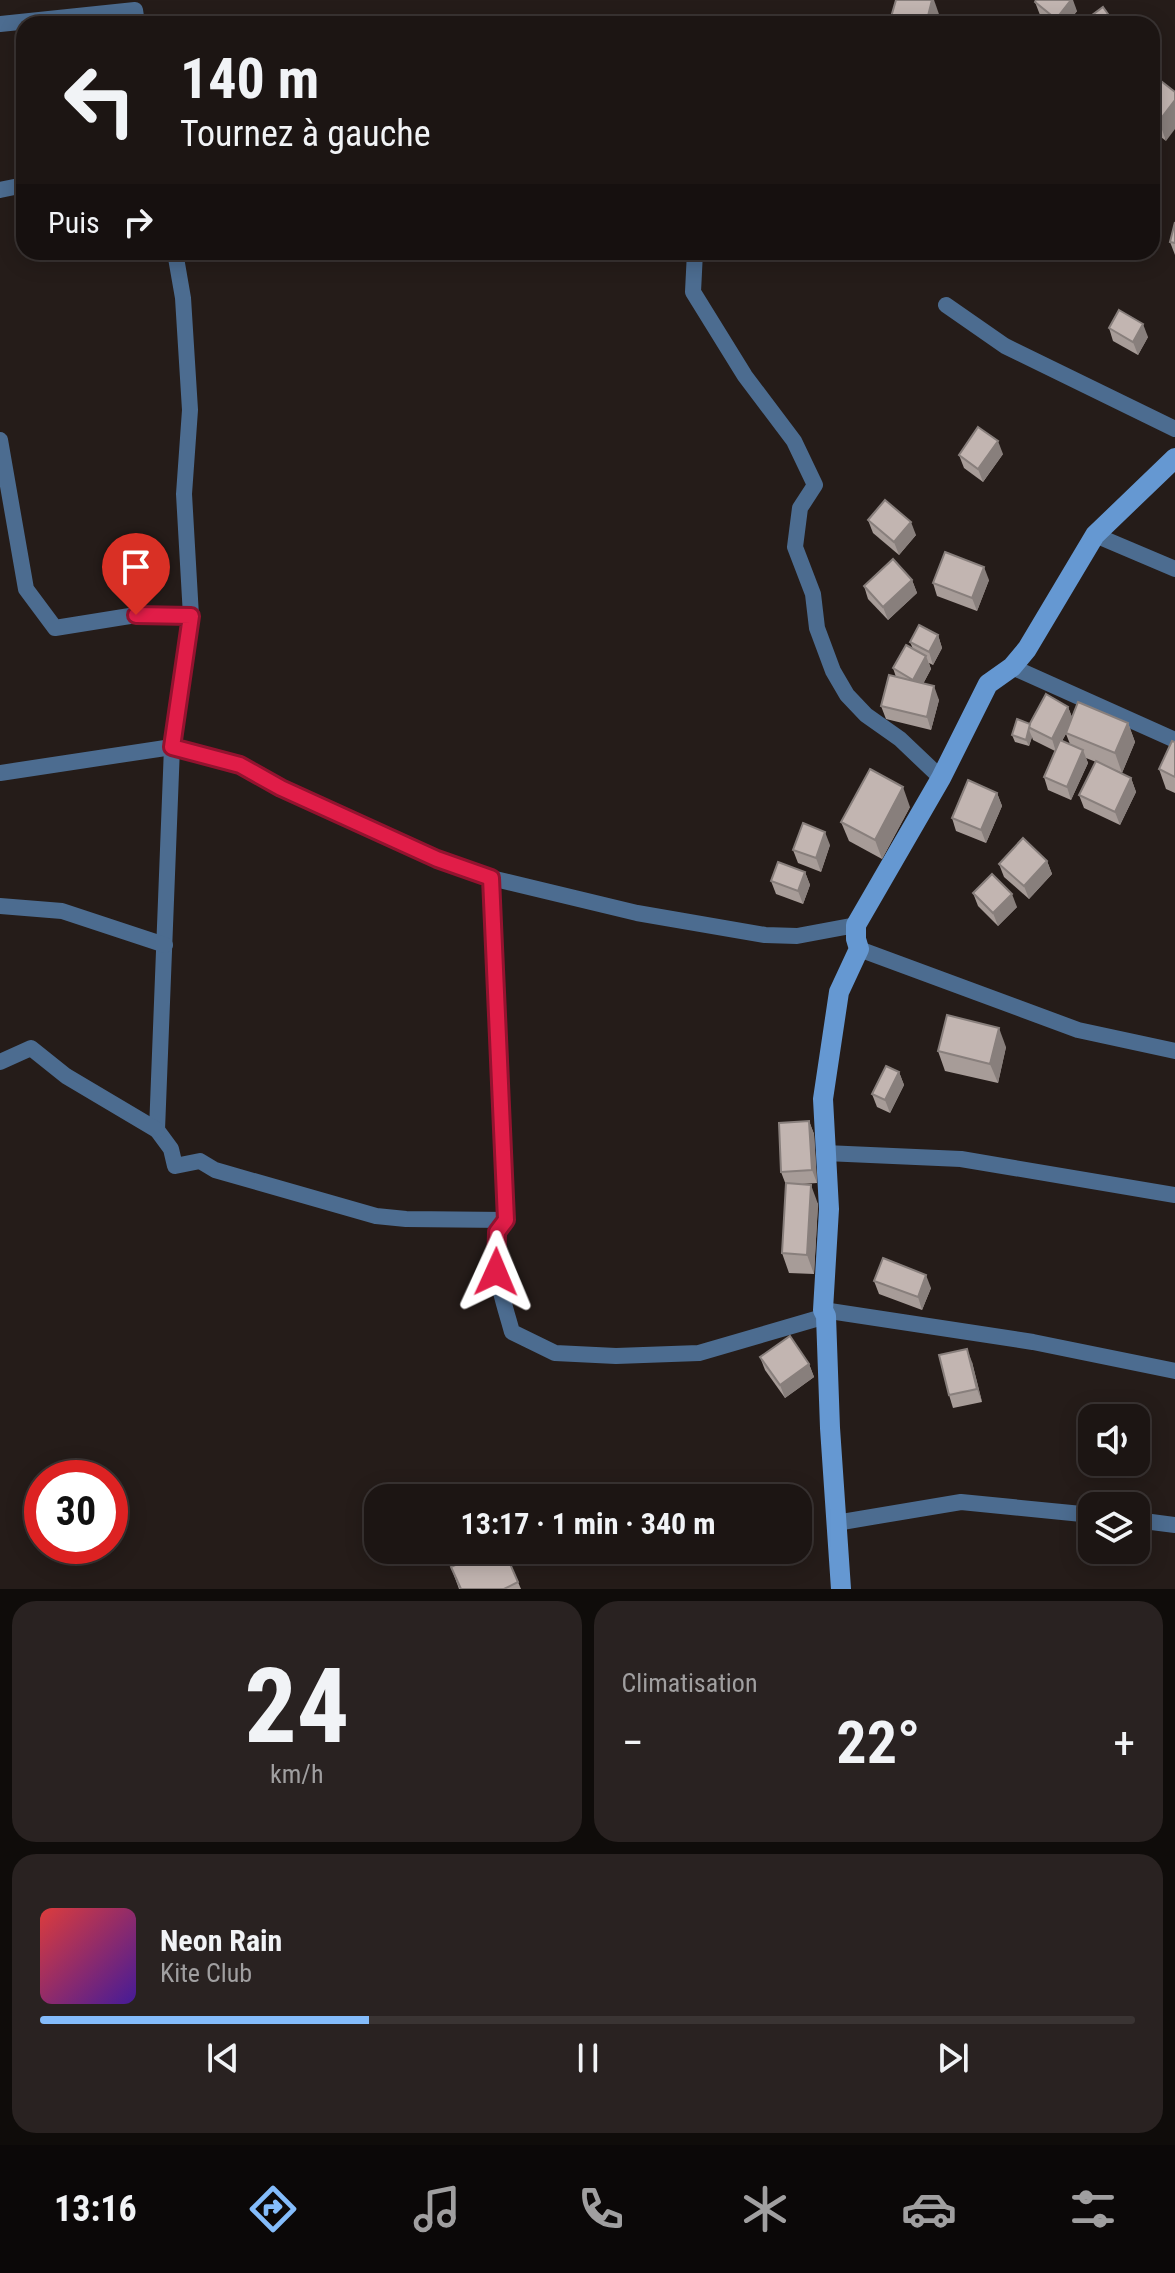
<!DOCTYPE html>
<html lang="fr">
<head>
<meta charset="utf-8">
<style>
  body { margin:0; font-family:"Roboto Condensed",sans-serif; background:#292221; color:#f1f3f6; height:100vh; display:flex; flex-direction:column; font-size:30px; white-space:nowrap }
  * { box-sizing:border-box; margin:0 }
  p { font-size:26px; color:#a09fa0 }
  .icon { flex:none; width:44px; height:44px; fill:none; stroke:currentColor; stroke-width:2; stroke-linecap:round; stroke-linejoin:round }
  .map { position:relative; height:1589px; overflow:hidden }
  .panel { display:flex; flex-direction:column; gap:12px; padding:12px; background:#0f0c0a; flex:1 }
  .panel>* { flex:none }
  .banner { position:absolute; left:16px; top:16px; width:1144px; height:244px; border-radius:24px; box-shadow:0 4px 20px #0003,0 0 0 2px #3a3433; background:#1c1513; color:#f1f3f6; overflow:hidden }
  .buttons { position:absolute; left:1078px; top:1404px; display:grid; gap:16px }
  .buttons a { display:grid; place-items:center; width:72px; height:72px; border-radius:16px; background:#1c1513; box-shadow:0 4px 20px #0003,0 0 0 2px #3a3433; font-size:40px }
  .speed { position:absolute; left:24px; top:1460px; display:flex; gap:16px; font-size:40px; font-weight:700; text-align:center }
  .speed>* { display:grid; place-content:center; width:104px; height:104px; border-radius:50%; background:#1c1513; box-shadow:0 4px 20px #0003,0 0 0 2px #3a3433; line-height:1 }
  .speed .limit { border:12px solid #d22; background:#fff; color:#111 }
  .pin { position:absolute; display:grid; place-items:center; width:68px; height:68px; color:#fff; margin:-82px -34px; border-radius:50% 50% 50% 0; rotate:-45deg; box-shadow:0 0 8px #0007 }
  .pin .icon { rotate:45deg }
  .me { position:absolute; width:88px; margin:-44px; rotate:1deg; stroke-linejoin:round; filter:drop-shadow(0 0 6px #0008) }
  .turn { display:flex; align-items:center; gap:28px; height:168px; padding:0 32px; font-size:36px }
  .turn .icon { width:104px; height:104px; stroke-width:2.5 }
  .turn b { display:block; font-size:56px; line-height:68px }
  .then { display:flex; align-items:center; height:76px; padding:0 32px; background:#0003; gap:16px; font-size:30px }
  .big { font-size:60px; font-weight:700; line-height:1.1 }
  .panel .card { flex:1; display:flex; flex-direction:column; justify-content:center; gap:12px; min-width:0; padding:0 28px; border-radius:24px; background:#292221 }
  .panel .dial { align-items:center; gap:0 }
  .dial b { font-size:104px; line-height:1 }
  .song { display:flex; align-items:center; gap:24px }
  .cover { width:96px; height:96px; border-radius:12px; background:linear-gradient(135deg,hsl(0 70% 55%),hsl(260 70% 35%)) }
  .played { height:8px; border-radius:4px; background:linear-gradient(90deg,#84bcfb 30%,#3a3433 30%) }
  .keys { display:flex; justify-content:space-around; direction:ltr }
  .heat { display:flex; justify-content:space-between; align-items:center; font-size:44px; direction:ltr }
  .panel .tiles { flex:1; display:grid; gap:12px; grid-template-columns:1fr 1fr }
  .card:last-child { grid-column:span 2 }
  .trip { position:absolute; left:364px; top:1484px; width:448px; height:80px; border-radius:24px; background:#1c1513; box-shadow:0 4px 20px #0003,0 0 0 2px #3a3433; font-weight:700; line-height:80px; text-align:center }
  .tabs { display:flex; height:128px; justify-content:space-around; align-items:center; background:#0b0808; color:#a09fa0 }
  .tabs .icon { width:56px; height:56px }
  .tabs .selected { color:#84bcfb }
  .tabs b { font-size:36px; color:#f1f3f6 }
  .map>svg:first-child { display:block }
</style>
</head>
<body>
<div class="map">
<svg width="1175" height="1589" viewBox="0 0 1175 1589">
  <rect width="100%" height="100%" fill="#251c19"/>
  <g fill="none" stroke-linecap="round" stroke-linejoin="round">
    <g stroke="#4c6c90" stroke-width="16">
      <path d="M0,24L135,10L137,24"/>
      <path d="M0,190L24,185"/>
      <path d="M175,252L183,298L190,410L184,494L191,616L172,747L157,1130L171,1149L175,1166L200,1161L215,1170L376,1216L406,1219L506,1220C483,1249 503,1298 512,1332L555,1353L616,1356L699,1353L826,1316"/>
      <path d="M695,252L693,292L745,376L794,441L815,485L800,508L795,547L813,594L817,628L833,671L847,695L866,715L900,739L941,778"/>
      <path d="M946,305L1005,346L1175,429"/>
      <path d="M0,440L26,589L55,628L136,615L191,616"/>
      <path d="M1095,535L1175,569"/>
      <path d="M1012,667L1175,740"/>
      <path d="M0,773L172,747L240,765L281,788L437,859L491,878L637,913L765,935L797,936L856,925"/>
      <path d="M491,878L506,1220"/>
      <path d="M0,906L62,911L165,945"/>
      <path d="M859,949L1078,1030L1175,1051"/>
      <path d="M0,1062L31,1048L66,1076L157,1130"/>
      <path d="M825,1153L961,1159L1175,1195"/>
      <path d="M823,1310L1033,1342L1175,1371"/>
      <path d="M1136,1520L1175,1525"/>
      <path d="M836,1523L961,1502L1092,1515"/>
    </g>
    <path stroke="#6598d2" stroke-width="20" d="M841,1589L830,1428L826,1316L823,1310L829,1209L823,1099L839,992L859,949L856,939V925L941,778L988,684L1012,667L1027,649L1095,535L1175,458"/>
  </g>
  <g fill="#a79c98" fill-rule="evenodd">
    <path d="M1035,2L1077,11L1067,24H1051L1040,15Z"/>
    <path d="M1152,74L1166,141L1152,130Z"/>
    <path d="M1175,222V255L1170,242Z"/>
    <path d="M1109,328L1148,337L1138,355L1113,341Z"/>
    <path d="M1003,454L983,482L964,468L959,455Z"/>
    <path d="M868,520L916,535L899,555L873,533Z"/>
    <path d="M912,580L917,593L888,620L868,599L864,586Z"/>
    <path d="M989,580L977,611L937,596L933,583Z"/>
    <path d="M938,635L942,648L933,665L929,663L931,669L923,684L939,700L931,730L886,719L881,706L896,677L893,668L913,649L910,642Z"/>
    <path d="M1068,707L1072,717L1128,723L1135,742L1122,773L1111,768L1131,778L1136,792L1120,825L1084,808L1079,795L1096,762L1086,758L1088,763L1071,800L1048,790L1044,777L1055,751L1033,740L1032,737L1029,746L1015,742L1012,735L1030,724ZM1066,734L1070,744L1062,741Z"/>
    <path d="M1175,742V793L1166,789L1159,769Z"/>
    <path d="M997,793L1002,806L986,843L956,831L952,818Z"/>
    <path d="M910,807L882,859L849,841L841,822Z"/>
    <path d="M830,845L821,872L798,863L793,850Z"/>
    <path d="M1047,861L1052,874L1029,899L1004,877L999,864Z"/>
    <path d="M805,872L810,885L803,904L776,894L771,881Z"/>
    <path d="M973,893L1017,907L998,926L978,906Z"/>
    <path d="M1006,1047L998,1083L945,1071L938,1051Z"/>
    <path d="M899,1072L904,1085L890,1113L877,1107L872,1094Z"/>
    <path d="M809,1121L814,1134L817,1183L802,1184L818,1204L814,1274L789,1273L782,1253L786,1185L781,1172Z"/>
    <path d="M874,1281L931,1288L922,1310L879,1294Z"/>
    <path d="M760,1357L809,1364L814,1377L785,1398L765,1370Z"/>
    <path d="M972,1362L982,1402L953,1408L949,1395Z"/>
    <path d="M451,1567L518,1582L521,1589H459Z"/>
  </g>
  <g fill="#887f7c">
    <path d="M932,0H934L940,17L938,24H926Z"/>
    <path d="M1071,0H1073L1077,11L1067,24H1058L1056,19Z"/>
    <path d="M1175,100V129L1166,141L1159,121Z"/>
    <path d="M1143,324L1148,337L1138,355L1133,342Z"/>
    <path d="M998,441L1003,454L983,482L978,469Z"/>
    <path d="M911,522L916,535L899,555L894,542Z"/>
    <path d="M984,567L989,580L977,611L972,598Z"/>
    <path d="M912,580L917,593L888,620L883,607Z"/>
    <path d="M938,635L942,648L933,665L929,652Z"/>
    <path d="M926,656L931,669L918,693L913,680Z"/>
    <path d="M934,686L939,700L931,730L927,717Z"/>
    <path d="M1068,707L1073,720L1056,752L1052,739Z"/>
    <path d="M1128,723L1135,742L1122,773L1115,753Z"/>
    <path d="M1029,730L1032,737L1029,746L1026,740Z"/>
    <path d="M1083,750L1088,763L1071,800L1067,787Z"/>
    <path d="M1131,778L1136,792L1120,825L1115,812Z"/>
    <path d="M903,787L910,807L882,859L875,840Z"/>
    <path d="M997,793L1002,806L986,843L981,830Z"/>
    <path d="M825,832L830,845L821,872L816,858Z"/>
    <path d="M1047,861L1052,874L1029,899L1024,886Z"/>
    <path d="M805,872L810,885L803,904L798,891Z"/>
    <path d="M1012,894L1017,907L998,926L993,913Z"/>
    <path d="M999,1028L1006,1047L998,1083L990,1064Z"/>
    <path d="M899,1072L904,1085L890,1113L885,1100Z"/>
    <path d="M809,1121L814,1134L817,1183L812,1170Z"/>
    <path d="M811,1185L818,1204L814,1274L807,1255Z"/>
    <path d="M926,1275L931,1288L922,1310L918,1297Z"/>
    <path d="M967,1349L972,1362L982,1402L977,1389Z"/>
    <path d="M809,1364L814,1377L785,1398L780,1385Z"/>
  </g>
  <g fill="#c2b5b1" stroke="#887f7c" stroke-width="2">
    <path d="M896,0H932L926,24H889Z"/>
    <path d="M1036,0H1071L1056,19L1035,2Z"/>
    <path d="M1103,7L1115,24H1080Z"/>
    <path d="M1152,74L1175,92V100L1159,121L1152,116Z"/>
    <path d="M1175,222V243L1170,242Z"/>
    <path d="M1119,310L1143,324L1133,342L1109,328Z"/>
    <path d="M978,427L998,441L978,469L959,455Z"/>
    <path d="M885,500L911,522L894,542L868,520Z"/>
    <path d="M945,552L984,567L972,598L933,583Z"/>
    <path d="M893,559L912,580L883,607L864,586Z"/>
    <path d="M919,625L938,635L929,652L910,642Z"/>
    <path d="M906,645L926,656L913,680L893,668Z"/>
    <path d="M889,675L934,686L927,717L881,706Z"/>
    <path d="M1046,694L1068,707L1052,739L1028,727Z"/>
    <path d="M1078,702L1128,723L1115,753L1066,733Z"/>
    <path d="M1017,719L1030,724L1026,740L1012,735Z"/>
    <path d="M1060,740L1083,750L1067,787L1044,777Z"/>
    <path d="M1172,741L1175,742V777L1159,769Z"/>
    <path d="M1096,761L1131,778L1115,812L1079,795Z"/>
    <path d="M870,769L903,787L875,840L841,822Z"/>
    <path d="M968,780L997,793L981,830L952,818Z"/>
    <path d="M803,823L825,832L816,858L793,850Z"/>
    <path d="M1023,838L1047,861L1024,886L999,864Z"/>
    <path d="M778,862L805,872L798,891L771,881Z"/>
    <path d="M992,874L1012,894L993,913L973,893Z"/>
    <path d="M947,1015L999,1028L990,1064L938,1051Z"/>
    <path d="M886,1066L899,1072L885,1100L872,1094Z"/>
    <path d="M809,1121L812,1170L781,1172L779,1123Z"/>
    <path d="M786,1183L811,1185L807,1255L782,1253Z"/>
    <path d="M883,1258L926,1275L918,1297L874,1281Z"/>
    <path d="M790,1336L809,1364L780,1385L760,1357Z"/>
    <path d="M967,1349L977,1389L949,1395L939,1355Z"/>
    <path d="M487,1550H504L518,1582L504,1589H461L451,1567Z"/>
  </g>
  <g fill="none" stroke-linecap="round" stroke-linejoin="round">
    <g stroke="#92132f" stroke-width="20">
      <path id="route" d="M136,615L191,616L172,747L240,765L281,788L437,859L491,878L506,1220L497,1232L496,1272"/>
    </g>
    <use href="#route" stroke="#e11d48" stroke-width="14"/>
  </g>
</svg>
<div class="buttons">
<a><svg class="icon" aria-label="sound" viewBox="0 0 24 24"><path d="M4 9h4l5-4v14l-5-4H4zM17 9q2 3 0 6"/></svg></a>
<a><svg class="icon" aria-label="layers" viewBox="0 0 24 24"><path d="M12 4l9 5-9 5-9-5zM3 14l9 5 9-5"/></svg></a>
</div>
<div class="speed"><div class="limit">30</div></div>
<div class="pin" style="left:136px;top:615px;background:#d93025"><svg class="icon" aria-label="arrive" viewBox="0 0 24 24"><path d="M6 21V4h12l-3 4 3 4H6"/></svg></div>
<svg class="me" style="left:496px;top:1272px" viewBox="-20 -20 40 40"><path d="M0-17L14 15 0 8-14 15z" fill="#e11d48" stroke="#fff" stroke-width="4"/></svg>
<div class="trip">13:17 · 1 min · 340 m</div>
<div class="banner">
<div class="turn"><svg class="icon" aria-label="left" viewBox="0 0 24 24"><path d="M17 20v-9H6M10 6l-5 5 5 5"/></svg><div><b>140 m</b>Tournez à gauche</div></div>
<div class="then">Puis<svg class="icon" aria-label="right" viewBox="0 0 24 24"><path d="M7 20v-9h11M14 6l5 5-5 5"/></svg></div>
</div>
</div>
<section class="panel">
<div class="tiles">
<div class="card dial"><b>24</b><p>km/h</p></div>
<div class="card"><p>Climatisation</p>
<div class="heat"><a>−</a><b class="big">22°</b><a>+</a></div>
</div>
<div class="card">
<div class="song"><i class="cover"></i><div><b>Neon Rain</b><p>Kite Club</p></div></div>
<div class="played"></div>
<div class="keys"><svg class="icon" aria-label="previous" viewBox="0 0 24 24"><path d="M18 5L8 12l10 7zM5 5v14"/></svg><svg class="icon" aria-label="pause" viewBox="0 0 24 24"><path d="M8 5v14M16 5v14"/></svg><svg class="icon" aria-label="next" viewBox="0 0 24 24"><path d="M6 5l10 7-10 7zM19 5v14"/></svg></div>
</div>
</div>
</section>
<nav class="tabs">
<b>13:16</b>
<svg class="icon selected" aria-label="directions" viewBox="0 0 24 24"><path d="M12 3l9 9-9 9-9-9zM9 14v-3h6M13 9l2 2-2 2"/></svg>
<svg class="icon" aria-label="music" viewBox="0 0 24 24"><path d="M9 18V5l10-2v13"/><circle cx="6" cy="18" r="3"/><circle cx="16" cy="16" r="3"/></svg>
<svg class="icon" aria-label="phone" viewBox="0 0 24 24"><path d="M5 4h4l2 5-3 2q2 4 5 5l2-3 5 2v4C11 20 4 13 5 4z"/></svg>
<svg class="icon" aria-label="climate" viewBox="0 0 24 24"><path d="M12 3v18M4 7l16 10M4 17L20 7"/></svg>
<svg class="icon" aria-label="car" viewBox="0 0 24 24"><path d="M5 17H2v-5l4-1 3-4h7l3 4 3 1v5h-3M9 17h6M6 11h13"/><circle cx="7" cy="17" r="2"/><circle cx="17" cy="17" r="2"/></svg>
<svg class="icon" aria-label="filters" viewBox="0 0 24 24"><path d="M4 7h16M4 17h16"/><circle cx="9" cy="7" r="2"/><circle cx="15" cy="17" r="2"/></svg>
</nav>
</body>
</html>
